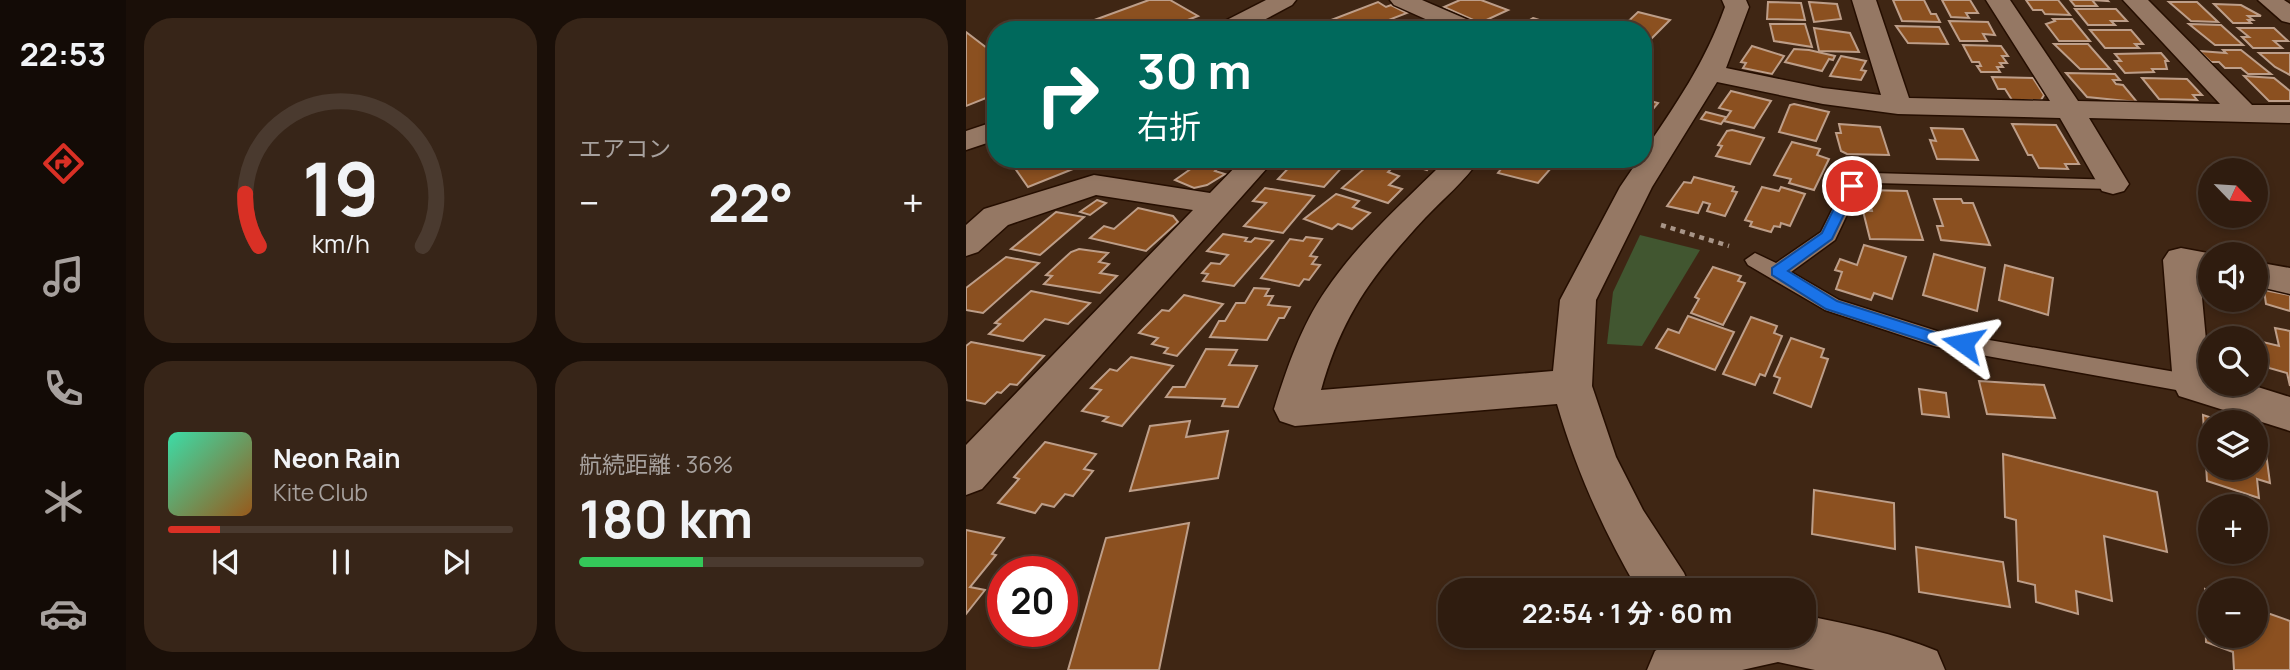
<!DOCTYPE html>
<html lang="ja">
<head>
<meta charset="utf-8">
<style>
  body { margin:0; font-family:Manrope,"Noto Sans JP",sans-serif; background:#372518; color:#f1f3f6; height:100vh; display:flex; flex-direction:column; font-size:26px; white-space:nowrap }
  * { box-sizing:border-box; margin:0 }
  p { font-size:23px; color:#a7a19e }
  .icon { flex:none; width:38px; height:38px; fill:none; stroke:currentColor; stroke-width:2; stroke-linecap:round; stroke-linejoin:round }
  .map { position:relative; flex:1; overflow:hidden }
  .details { display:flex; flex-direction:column; gap:18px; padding:18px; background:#1a0f08; width:840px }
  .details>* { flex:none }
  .hud { position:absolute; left:21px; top:21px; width:665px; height:147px; border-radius:28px; box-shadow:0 4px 10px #0003,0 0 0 2px #4a3a2f; background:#00695c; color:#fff; overflow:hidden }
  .needle { width:46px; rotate:115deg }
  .controls { position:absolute; left:1232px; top:158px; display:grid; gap:14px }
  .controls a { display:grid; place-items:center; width:70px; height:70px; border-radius:50%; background:#2f1c0f; box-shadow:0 4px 10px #0003,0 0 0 2px #4a3a2f; font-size:35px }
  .speed { position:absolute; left:21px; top:556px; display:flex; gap:14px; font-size:35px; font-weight:700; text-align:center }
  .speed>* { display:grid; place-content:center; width:91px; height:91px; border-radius:50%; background:#2f1c0f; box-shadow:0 4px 10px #0003,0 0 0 2px #4a3a2f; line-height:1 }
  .speed .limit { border:10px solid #d22; background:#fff; color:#111 }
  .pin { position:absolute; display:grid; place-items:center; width:60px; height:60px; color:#fff; margin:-30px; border:4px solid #fff; border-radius:50%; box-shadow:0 2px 7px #0007 }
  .me { position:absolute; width:77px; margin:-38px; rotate:282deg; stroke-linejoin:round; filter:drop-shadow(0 0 5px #0008) }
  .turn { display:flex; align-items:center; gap:24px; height:147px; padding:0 35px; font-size:32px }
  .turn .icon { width:91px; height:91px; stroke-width:2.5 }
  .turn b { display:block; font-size:49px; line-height:60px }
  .big { font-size:52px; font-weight:700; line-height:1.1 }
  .details .card { flex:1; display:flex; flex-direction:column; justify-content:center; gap:10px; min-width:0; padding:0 24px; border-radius:28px; background:#372518 }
  .details .dial { align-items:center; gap:0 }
  .dial svg { height:182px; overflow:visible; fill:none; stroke:#4a3a2f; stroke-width:7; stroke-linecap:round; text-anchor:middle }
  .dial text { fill:#f1f3f6; stroke:none }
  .song { display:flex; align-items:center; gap:21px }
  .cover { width:84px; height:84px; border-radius:10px; background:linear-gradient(135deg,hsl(160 70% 55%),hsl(30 70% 35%)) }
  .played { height:7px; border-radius:4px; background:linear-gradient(90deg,#d93025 15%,#4a3a2f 15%) }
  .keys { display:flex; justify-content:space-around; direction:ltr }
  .heat { display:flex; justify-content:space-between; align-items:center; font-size:38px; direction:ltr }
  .charge { height:10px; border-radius:5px; background:linear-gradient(90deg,#34c759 36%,#4a3a2f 0) }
  .details .tiles { flex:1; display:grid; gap:18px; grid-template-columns:repeat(2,1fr) }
  .trip { position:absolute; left:472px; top:578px; width:378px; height:70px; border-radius:28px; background:#2f1c0f; box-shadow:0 4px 10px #0003,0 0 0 2px #4a3a2f; font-weight:700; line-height:70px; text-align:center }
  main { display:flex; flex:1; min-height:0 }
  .tabs { display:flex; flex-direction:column; width:126px; justify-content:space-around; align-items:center; background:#130b06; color:#a7a19e }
  .tabs .icon { width:49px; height:49px }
  .tabs .active { color:#d93025 }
  .tabs b { font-size:32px; color:#f1f3f6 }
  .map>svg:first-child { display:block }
</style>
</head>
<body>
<main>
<nav class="tabs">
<b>22:53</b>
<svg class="icon active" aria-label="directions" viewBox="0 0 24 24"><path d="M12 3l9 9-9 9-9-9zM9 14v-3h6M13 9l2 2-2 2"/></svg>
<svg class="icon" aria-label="music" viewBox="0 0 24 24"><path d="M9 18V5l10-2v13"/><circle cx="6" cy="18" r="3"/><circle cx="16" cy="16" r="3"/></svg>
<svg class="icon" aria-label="phone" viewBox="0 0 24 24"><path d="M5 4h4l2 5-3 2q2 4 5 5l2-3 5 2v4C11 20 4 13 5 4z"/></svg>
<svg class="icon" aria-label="climate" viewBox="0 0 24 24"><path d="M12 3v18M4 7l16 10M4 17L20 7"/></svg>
<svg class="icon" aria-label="car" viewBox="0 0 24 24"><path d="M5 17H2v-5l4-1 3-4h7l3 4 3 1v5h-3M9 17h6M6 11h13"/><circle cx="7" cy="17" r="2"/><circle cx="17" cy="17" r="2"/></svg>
</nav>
<section class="details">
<div class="tiles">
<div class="card dial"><svg viewBox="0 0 100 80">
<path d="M14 69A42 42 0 1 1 86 69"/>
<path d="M14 69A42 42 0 0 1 8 46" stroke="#d93025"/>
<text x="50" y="56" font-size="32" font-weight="700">19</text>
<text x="50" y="72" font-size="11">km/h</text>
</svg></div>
<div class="card"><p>エアコン</p>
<div class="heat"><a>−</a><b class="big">22°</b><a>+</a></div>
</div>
<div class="card">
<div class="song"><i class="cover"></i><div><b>Neon Rain</b><p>Kite Club</p></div></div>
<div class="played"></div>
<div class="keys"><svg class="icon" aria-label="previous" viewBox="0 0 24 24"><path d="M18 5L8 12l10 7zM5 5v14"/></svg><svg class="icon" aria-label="pause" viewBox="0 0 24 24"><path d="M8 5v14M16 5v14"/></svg><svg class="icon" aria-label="next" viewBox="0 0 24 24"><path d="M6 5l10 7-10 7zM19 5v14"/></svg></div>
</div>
<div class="card"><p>航続距離 · 36%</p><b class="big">180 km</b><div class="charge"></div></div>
</div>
</section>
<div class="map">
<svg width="1324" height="670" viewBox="0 0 1324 670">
  <rect width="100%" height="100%" fill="#3f2614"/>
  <path fill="#415630" d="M674,235L734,250L676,346L641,344L647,292Z"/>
  <g fill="#8b5020" stroke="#bd9e89" stroke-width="2">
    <path d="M183,0H204L232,16L196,30H101Z"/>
    <path d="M494,0H515L542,10L514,23L478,7Z"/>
    <path d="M927,0H958L965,14H970L974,22L936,21Z"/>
    <path d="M976,0H1004L1012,13H1000L1003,18L985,17Z"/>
    <path d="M1060,0H1092L1104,15L1079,14L1076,10H1067Z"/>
    <path d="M1104,0H1141L1142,1L1126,0L1131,6H1109Z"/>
    <path d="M412,2L420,7L425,5L441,13L397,30H373L360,22Z"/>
    <path d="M802,2L835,3L839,20L801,19Z"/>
    <path d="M843,2L871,4L875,19L848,22Z"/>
    <path d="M1203,2H1231L1252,22L1225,21Z"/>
    <path d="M1248,4L1275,5L1295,16H1282L1287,20H1282L1285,23H1267Z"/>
    <path d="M1109,9H1150L1161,21H1145L1149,25H1122Z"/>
    <path d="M672,12L704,20L677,47V30H653Z"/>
    <path d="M567,18L592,26L590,28L595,30L549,29Z"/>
    <path d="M1087,19H1106L1124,41H1093L1080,24L1089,21Z"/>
    <path d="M983,21L1022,22L1029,35L1017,34L1021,41H994Z"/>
    <path d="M804,24H839L846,47L808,41Z"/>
    <path d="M1223,24L1255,25L1277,45H1249Z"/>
    <path d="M930,26L973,27L982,44L942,43Z"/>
    <path d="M848,28L884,33L893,52L853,51Z"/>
    <path d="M1272,28H1308L1322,41H1308L1316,48H1287L1276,37H1283Z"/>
    <path d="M1124,30H1165L1177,44H1169L1173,48H1139Z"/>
    <path d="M0,32L30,55V94L0,106Z"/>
    <path d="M1088,44H1122L1144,69H1114Z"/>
    <path d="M997,45L1035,46L1042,56H1036L1041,63H1034L1037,67H1031L1034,72H1015L1011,66H1015L1013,62H1006Z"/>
    <path d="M786,46L818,56L806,74L777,68L780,63L775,62Z"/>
    <path d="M828,49L843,50L869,56L867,60L863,59L856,71L819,62Z"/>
    <path d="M1257,50H1275L1305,74H1282L1275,68H1259L1253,62H1245L1233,51L1260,53Z"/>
    <path d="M1195,53L1202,61H1199L1201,69H1186L1188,72L1159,73L1149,61H1155L1149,54Z"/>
    <path d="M1293,53H1324V75L1309,67Z"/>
    <path d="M875,56L900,61L895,70L900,71L895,80L864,76Z"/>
    <path d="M1100,73L1149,74L1154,80H1147L1150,84L1157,85L1171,102L1121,97Z"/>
    <path d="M1278,76L1308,78L1324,91V101H1303Z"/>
    <path d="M1026,77L1067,78L1078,95L1075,100H1046L1039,89H1032Z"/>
    <path d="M1176,78L1221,79L1236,95H1227L1231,100L1193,99Z"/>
    <path d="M765,91L805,101L788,128L758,121L765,111L753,108Z"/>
    <path d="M677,99L692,103L677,121Z"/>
    <path d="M828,104L863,112L850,141L813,132L824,105Z"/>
    <path d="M740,112L760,117L755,124L735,119Z"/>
    <path d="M873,124L914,127L923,155L881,154L875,151L870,133H875Z"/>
    <path d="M1046,124L1090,125L1113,164H1099L1102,169L1073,168L1066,155H1062Z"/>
    <path d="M965,128L997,129L1012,160L971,159L964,140L970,141Z"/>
    <path d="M766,130L798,138L784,164L750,156L756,146L752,145L761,131Z"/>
    <path d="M826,142L854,149L851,155L863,159L848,190L823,183L825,179L808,175Z"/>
    <path d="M58,159H132L62,187L46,164Z"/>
    <path d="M331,159H366L381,162L358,187L312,179Z"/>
    <path d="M425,159H471L461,170Z"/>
    <path d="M543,159H593L572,183L532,173Z"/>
    <path d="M236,161L253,167L249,171L259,174L241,185L228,188L209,180Z"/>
    <path d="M407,161L427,167L422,172L433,176L423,185L436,189L422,203L376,188Z"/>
    <path d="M728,177L768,187L766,191L771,192L759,216L741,211L744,204L737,202L732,213L701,206L718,182L725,183Z"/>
    <path d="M796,187L813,191L815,187L839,194L824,226L815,223L814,227L808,226L805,232L784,226L786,222L779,220Z"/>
    <path d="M299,188L348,196L317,233L278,226L300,203L287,201Z"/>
    <path d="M901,190L941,191L957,240L904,239L897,211H906Z"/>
    <path d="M370,194L393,201L387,207L404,213L386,229L372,224L366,229L338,219Z"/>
    <path d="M968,199H995L997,203H1007L1024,245L975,240L971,226H977Z"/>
    <path d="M131,200L140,203L124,215L114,212Z"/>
    <path d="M172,208L207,216L212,222L180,251L124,238L138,226L148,229Z"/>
    <path d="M90,212L118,217L74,255L45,249Z"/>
    <path d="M257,234L281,238L279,241L285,242L289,238L307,241L268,286L237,281L242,274L236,273L245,263L254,264L262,255L241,251Z"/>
    <path d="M340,237L356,239L344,256L351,257L346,264L354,265L343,280L338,279L333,286L295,278L324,239L337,241Z"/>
    <path d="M898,245L940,257L926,299L908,293L905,300L870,289L876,272L869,270L874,259L891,265Z"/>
    <path d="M113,249L142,253L133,262L143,264L134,273L151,276L134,293L78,284L86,276L80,275L105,252Z"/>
    <path d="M968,254L1019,268L1011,311L957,295Z"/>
    <path d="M40,257L73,263L17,313L0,310V288Z"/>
    <path d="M1039,265L1087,278L1082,315L1033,300Z"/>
    <path d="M747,267L775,276L772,281L779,283L757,325L725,313L733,299L729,297Z"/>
    <path d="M288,288L303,289L299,296H307L302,305L324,307L318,318H313L301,340L244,337L253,321H259L270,303H279Z"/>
    <path d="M1298,290L1324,295V311L1300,304Z"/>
    <path d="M65,291L124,303L102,324L79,319L57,341L23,334L34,324L29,323Z"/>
    <path d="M218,295L257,304L211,356L198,353L202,348L186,344L192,338L173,333L196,310L203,311Z"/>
    <path d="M722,316L768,332L749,370L690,348L702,329L713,333Z"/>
    <path d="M785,317L811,326L808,333L816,336L799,376L794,374L789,385L757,374Z"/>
    <path d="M1309,328L1324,331V386L1321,373L1303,368L1297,342L1313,346Z"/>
    <path d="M825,338L858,349L855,357L862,359L845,407L808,393L814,378L808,376Z"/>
    <path d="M5,342L78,356L51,385L44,384L35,393L31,392L19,404L0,400V346Z"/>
    <path d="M240,349L271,350L263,365L291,366L272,407L256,406L259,399L200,397L207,387H219Z"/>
    <path d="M165,357L207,366L156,426L137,421L142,417L116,411L135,390L125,388L144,369L151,371Z"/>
    <path d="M1013,381L1078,385L1089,418L1021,414Z"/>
    <path d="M953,389L980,393L983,417L956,414Z"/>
    <path d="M1237,415L1258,422H1244V467H1290V435L1298,438L1304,483L1291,479L1293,498L1241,481Z"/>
    <path d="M224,421L220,437L262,431L252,478L164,491L184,426Z"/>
    <path d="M79,442L130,454L118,469L127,471L107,496L99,494L88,507L76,504L69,513L32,503L53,479L48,477Z"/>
    <path d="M1037,454L1191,492L1201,552L1138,536L1146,601L1110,591L1112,614L1070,602L1069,585L1052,581L1050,520L1039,517Z"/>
    <path d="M848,490L928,503L929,549L846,534Z"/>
    <path d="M223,523L193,670H102L140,538Z"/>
    <path d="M0,530L38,538L26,554L30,555L4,587L19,590L0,614Z"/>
    <path d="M950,547L1037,562L1044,607L953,592Z"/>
    <path d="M1239,589L1244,591V635H1290V609L1324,621V670H1268L1267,652L1240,642Z"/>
  </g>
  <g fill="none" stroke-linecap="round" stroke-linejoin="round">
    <g stroke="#250e00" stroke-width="3">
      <path id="service" d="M906,173L1153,180L1156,184L1147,189L908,183L893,189L869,240L825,272L873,300L971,331L1227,375L1235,378L1238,384L1235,390L1227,393L971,347L859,310L782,265L779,260L789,253L810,263L855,232L880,182Z"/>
    </g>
    <g stroke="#250e00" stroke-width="3">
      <g id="minor">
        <path d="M300,0H330L326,5L279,30H248L251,25Z"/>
        <path d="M424,0H456L514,25L517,30H484L428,5Z"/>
        <path d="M756,0H780L783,7L760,68L857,88L915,95L886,0H910L943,98L1084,101L1020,0H1044L1112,101L1254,104L1157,0H1182L1286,105H1324V123L1123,118L1163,184L1158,191L1147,194L1136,191L1094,118L932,114L857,104L751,82L686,187L630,300L626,386L650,457L677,510L718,573L725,590H672C637,530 610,470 591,404L329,426L314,421L308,409C321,368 335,326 360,290C393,241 439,201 481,159H514C499,181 477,199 459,218C407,274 376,315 355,390L587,371L594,300L654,187L673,159H677V153C710,104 739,63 759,7Z"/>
        <path d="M1292,0H1318L1324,4V23L1316,21Z"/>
        <path d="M30,121V140L0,150V131Z"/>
        <path d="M277,159H309L16,489L0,495V445L227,210L130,195L42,225L12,252L0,256V225L18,209L128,175L244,193Z"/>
        <path d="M1215,248L1247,254H1244V277L1234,276L1244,383H1279L1324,397V431L1213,396L1207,384L1197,260L1203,251Z"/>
        <path d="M1290,262L1324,268V294L1290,286Z"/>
        <path d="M838,615C884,625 928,633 971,651L979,670H849L812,662L776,670H681L689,651L716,635H838Z"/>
      </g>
    </g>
    <path stroke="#a89588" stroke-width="2.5" stroke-dasharray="3.5 3.5" stroke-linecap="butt" d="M677,90L690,92"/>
    <path stroke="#a89588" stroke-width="4.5" stroke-dasharray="5 5" stroke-linecap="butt" d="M695,225L763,246"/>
    <use href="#service" fill="#957864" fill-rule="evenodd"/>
    <use href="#minor" fill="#957864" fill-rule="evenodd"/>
  </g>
  <path fill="#1a73e8" stroke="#114b97" stroke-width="2" d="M886,182L892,186L866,239L822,271L871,301L971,333L1003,339V348L971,345L860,309L806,275V268L856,233L879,186Z"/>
</svg>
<div class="controls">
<a><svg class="needle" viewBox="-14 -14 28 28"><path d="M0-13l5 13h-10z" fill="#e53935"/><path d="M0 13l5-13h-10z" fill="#a7a19e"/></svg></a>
<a><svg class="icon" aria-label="sound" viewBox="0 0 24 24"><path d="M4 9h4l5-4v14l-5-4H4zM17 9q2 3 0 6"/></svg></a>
<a><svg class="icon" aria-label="search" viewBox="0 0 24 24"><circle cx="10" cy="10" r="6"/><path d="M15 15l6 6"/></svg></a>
<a><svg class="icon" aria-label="layers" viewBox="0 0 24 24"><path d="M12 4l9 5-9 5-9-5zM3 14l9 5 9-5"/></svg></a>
<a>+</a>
<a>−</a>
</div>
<div class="speed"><div class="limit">20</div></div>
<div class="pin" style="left:886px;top:186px;background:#d93025"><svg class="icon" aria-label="arrive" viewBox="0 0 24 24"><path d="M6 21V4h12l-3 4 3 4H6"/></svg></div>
<svg class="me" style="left:997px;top:343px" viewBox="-20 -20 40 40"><path d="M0-17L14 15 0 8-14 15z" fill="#1a73e8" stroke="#fff" stroke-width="4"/></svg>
<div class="trip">22:54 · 1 分 · 60 m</div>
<div class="hud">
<div class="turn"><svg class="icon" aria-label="right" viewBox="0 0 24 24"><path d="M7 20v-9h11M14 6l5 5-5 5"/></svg><div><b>30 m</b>右折</div></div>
</div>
</div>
</main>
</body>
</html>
